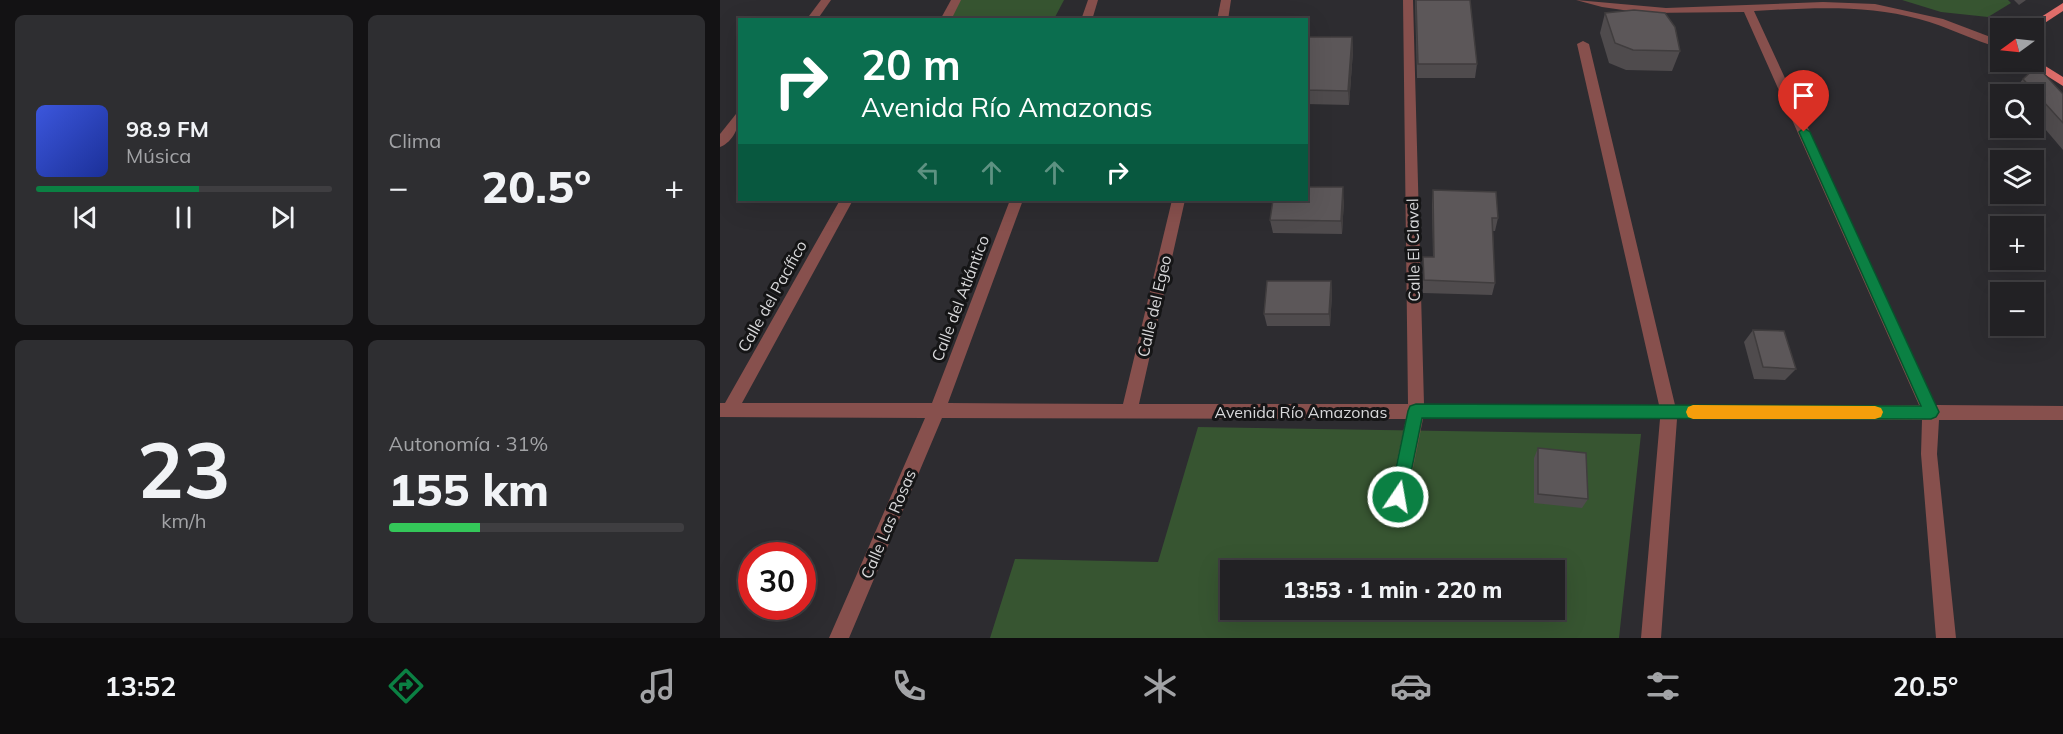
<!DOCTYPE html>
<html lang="es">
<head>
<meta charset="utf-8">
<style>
  body { margin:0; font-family:Mulish,sans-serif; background:#2e2e31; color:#f1f3f6; height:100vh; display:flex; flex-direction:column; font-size:22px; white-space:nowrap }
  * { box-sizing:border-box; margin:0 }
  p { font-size:20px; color:#a2a3a6 }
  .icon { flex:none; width:33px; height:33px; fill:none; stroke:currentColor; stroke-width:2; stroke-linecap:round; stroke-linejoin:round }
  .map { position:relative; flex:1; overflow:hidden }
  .drawer { display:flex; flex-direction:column; gap:15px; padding:15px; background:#131214; width:720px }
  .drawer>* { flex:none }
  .top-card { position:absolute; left:18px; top:18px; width:570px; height:183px; border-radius:0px; box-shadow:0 6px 24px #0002,0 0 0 2px #3f3e41; background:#0b6e4f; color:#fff; overflow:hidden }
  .needle { width:39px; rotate:255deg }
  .tools { position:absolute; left:1270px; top:18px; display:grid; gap:12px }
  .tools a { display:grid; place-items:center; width:54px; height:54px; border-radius:0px; background:#222124; box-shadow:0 6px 24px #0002,0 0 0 2px #3f3e41; font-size:30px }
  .speed { position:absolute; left:18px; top:542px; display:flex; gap:12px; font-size:30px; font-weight:700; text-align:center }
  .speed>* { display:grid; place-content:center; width:78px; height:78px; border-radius:50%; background:#222124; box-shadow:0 6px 24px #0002,0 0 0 2px #3f3e41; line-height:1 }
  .speed .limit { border:9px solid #d22; background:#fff; color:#111 }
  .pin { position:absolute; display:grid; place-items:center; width:51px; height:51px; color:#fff; margin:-62px -26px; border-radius:50% 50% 50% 0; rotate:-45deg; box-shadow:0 0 6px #0007 }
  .pin .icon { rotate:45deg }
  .me { position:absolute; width:66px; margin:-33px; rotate:12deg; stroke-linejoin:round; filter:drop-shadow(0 0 4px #0008) }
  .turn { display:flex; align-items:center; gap:21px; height:126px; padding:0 24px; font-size:27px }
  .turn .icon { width:78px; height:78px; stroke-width:2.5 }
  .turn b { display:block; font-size:42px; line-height:51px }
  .lanes { display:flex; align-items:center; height:57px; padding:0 24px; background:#0003; justify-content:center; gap:30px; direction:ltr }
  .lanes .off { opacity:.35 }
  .big { font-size:45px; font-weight:800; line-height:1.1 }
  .drawer .card { flex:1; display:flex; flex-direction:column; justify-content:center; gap:9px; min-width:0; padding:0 21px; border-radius:9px; background:#2e2e31 }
  .drawer .dial { align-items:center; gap:0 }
  .dial b { font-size:78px; line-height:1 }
  .song { display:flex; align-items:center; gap:18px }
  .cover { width:72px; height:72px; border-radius:9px; background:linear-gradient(135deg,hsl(230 70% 55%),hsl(230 70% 35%)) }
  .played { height:6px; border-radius:3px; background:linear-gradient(90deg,#0b8043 55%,#3f3e41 55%) }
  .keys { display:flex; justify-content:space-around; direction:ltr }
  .heat { display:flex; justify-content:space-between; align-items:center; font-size:33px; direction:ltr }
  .charge { height:9px; border-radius:4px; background:linear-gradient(90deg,#34c759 31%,#3f3e41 0) }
  .drawer .tiles { flex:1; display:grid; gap:15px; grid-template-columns:repeat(2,1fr) }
  .trip { position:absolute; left:500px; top:560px; width:345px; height:60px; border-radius:0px; background:#222124; box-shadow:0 6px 24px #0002,0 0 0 2px #3f3e41; font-weight:800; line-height:60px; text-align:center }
  .tab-bar { display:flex; height:96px; justify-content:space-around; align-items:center; background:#0e0d0e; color:#a2a3a6 }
  .tab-bar .icon { width:42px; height:42px }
  .tab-bar .current { color:#0b8043 }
  .tab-bar b { font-size:27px; color:#f1f3f6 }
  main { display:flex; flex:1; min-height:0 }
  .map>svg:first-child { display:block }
</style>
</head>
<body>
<main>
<section class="drawer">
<div class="tiles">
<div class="card">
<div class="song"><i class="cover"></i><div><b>98.9 FM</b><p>Música</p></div></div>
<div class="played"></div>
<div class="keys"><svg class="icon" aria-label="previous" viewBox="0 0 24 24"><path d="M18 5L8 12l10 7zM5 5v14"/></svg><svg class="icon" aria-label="pause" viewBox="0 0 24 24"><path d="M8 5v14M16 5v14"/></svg><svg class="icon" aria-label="next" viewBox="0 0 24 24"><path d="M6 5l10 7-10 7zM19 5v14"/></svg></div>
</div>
<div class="card"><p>Clima</p>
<div class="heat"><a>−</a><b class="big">20.5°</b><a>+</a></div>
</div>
<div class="card dial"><b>23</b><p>km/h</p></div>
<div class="card"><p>Autonomía · 31%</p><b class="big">155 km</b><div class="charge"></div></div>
</div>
</section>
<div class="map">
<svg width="1343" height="638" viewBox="0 0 1343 638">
  <rect width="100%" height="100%" fill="#2d2c30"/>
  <g fill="#375531" fill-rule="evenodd">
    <path d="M236,0H344L334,19L224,20Z"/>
    <path d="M1182,0H1288L1291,3L1268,17L1221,12Z"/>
    <path d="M478,427L921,434L899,638H270L295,559L438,562ZM510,570H834V609H510Z"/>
  </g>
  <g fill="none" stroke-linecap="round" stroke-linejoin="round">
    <g fill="#87504d" fill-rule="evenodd">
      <path d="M101,0H111L97,20H86Z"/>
      <path d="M231,0H241L231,20H220Z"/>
      <path d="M368,0H378L372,20H361Z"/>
      <path d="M501,0H511L508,20H497Z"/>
      <path d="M683,0H693L704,404L939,405L857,44L863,41L869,44L955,405H1199L1024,12L924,13L882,7L856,0L946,8L1103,2L1155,4L1223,19L1281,41V48C1253,41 1227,26 1199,19C1145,4 1089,8 1034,11L1216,405L1343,406V420H1219L1217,454L1236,638H1216L1201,454L1202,420L957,419L941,638H921L940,419H703L687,497L684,503L678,505L672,503L669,497L686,419L222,418L129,638H109L205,418L0,417V403H5L120,200H133L22,403H212L290,200H303L228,403L403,404L452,200H465L419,404H688Z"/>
      <path d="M20,113C20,126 13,142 0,147V134L16,114Z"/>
    </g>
    <g fill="#e06e6b" fill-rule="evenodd">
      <path d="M1343,3V11L1314,30L1304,28Z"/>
      <path d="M1314,59L1343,77V86L1305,62H1314Z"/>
    </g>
  </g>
  <g fill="#4f4b4d">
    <path d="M695,0H750L757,64L755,78H697Z"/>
    <path d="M1294,0H1306L1299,5Z"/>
    <path d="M885,13L960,51L952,71L906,70L889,63L880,33Z"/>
    <path d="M632,37L633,51L629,105L586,104V40Z"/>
    <path d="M1303,79L1343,94V150L1314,116V94H1295L1292,92Z"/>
    <path d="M713,190L778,218L775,231H773L775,283L772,295L703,293V257H713L712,204Z"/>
    <path d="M624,201L622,234L553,233L550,220Z"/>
    <path d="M611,281L612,294L610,326H547L544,314Z"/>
    <path d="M1033,330L1076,369L1065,380L1034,379L1024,342Z"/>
    <path d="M818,448L868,499L862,508L814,503V458Z"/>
  </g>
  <g fill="#403d3e">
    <path d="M632,37L633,51L629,105L628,91Z"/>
    <path d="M623,187L624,201L622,234L621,221Z"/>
    <path d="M611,281L612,294L610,326L609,314Z"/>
  </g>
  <g fill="#5c5759" stroke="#403d3e" stroke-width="1.5">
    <path d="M696,0H750L757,64H698Z"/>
    <path d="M914,10L945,13L955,27L960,51L913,50L895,43L885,13Z"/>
    <path d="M587,37H632L628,91L586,90Z"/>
    <path d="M1317,66L1343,94V123L1303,79Z"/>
    <path d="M586,187H623L621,221L550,220L553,200H586Z"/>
    <path d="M713,190L776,192L778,218H772L775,283L704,280L703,257H714Z"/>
    <path d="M547,281H611L609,314H544Z"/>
    <path d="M1033,330L1064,331L1076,369L1043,367Z"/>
    <path d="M818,448L866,453L868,499L818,494Z"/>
  </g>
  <path fill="#0b8043" stroke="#07532c" stroke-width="1.5" d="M1084,128L1090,132L1219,412L1216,417L1211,419L702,418L686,497L683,503L678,505L672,503L670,497L688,411L690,406L696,404L1201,406L1079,132Z"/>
  <path fill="#f59e0b" d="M973,405L1155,406L1161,408L1163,412L1161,417L1155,419H973L968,417L966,412L968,407Z"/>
  <g text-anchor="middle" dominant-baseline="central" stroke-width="6" stroke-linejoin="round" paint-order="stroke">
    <g font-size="16" fill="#d9d9db" stroke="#151516">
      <text transform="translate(693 250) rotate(-91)">Calle El Clavel</text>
      <text transform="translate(52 296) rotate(-61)">Calle del Pacífico</text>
      <text transform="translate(240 298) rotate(-69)">Calle del Atlántico</text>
      <text transform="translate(434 306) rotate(-77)">Calle del Egeo</text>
      <text x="581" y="412">Avenida Río Amazonas</text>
      <text transform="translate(168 524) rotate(-67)">Calle Las Rosas</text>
    </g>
  </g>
</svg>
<div class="tools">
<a><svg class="needle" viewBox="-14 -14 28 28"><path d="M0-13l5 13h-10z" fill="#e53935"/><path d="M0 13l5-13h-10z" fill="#a2a3a6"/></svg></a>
<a><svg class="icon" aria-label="search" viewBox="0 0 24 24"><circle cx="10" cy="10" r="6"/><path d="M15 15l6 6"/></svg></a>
<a><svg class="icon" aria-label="layers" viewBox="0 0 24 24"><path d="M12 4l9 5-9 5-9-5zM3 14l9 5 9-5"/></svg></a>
<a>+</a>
<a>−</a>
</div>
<div class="speed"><div class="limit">30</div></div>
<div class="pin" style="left:1084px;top:132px;background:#d93025"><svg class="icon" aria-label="arrive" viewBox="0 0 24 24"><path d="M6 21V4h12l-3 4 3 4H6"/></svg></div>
<svg class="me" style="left:678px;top:497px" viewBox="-20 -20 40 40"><circle r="17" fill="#0b8043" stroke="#fff" stroke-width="3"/><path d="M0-11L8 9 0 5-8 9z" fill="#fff"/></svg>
<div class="trip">13:53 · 1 min · 220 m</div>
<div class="top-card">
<div class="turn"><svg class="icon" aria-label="right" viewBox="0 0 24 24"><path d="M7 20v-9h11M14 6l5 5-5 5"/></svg><div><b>20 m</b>Avenida Río Amazonas</div></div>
<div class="lanes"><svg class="icon off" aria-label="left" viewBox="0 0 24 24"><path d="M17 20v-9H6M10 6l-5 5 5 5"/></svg><svg class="icon off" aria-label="ahead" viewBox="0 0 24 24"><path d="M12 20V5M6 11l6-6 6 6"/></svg><svg class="icon off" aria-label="ahead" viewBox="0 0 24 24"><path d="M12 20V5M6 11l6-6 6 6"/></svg><svg class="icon" aria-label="right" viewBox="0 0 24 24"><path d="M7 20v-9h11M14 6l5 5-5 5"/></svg></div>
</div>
</div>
</main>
<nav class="tab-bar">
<b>13:52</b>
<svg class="icon current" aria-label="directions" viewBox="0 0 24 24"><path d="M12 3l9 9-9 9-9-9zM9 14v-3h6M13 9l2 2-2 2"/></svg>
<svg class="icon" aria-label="music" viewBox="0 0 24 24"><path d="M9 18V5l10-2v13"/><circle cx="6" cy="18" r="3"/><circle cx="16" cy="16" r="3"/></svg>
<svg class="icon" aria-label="phone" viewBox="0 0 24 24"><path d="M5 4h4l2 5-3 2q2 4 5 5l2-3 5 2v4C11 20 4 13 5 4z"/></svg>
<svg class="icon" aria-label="climate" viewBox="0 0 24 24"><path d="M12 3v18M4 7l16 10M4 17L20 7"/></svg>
<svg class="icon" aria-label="car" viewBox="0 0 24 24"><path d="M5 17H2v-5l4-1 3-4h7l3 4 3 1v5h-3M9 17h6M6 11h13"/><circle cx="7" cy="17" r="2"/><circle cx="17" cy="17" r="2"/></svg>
<svg class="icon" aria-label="filters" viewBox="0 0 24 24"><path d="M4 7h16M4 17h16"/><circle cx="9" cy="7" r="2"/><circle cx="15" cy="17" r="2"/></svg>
<b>20.5°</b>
</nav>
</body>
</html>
